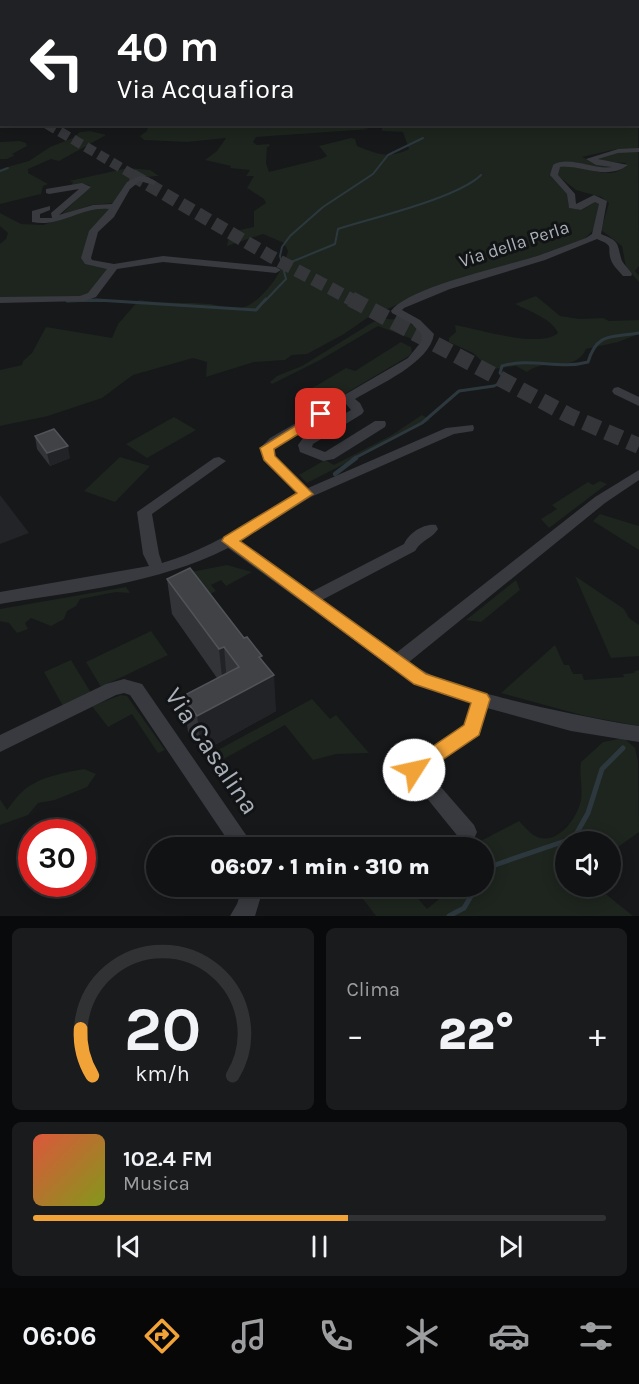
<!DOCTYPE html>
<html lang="it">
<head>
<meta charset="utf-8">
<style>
  body { margin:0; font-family:Karla,sans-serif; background:#1a1b1d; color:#f1f3f6; height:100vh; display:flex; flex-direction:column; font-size:22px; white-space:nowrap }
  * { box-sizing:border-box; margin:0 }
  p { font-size:20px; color:#9c9ea0 }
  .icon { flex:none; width:33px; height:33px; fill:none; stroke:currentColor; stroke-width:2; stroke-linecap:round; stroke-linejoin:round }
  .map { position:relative; height:916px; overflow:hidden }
  .panel { display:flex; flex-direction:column; gap:12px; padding:12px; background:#090a0b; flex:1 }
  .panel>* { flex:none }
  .guide { position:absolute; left:0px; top:0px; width:639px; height:126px; box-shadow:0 3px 15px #0003,0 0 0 2px #303234; background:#202124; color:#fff; overflow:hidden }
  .fabs { position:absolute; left:555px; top:831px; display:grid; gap:12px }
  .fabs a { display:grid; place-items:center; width:66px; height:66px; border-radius:50%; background:#111214; box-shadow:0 3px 15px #0003,0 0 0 2px #303234; font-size:30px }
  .speed { position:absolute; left:18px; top:819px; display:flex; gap:12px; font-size:30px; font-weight:700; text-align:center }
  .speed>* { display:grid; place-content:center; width:78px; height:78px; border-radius:50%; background:#111214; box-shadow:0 3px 15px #0003,0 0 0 2px #303234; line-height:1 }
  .speed .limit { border:9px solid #d22; background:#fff; color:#111 }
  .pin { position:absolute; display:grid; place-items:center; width:51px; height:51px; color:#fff; margin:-26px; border-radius:12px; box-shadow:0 3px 9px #0006 }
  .me { position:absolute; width:66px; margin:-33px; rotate:55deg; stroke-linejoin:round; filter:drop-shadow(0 0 4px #0008) }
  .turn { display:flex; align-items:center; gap:21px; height:126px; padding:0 18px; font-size:27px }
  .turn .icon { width:78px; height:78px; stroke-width:2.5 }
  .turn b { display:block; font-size:42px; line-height:51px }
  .big { font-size:45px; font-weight:800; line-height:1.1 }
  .panel .tile { flex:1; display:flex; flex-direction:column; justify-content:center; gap:9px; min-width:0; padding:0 21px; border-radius:9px; background:#1a1b1d }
  .panel .dial { align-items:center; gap:0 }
  .dial svg { height:156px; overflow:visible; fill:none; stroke:#303234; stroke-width:7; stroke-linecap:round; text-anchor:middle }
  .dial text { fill:#f1f3f6; stroke:none }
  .song { display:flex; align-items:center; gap:18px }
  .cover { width:72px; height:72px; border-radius:9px; background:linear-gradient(135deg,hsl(10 70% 55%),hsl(70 70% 35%)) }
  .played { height:6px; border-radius:3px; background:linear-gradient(90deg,#f2a337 55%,#303234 55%) }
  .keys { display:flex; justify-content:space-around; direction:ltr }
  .heat { display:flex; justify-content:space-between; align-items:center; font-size:33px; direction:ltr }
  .panel .tiles { flex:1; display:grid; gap:12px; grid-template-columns:1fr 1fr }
  .tile:last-child { grid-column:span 2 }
  .trip { position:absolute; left:146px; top:837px; width:348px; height:60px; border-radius:30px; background:#111214; box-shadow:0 3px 15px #0003,0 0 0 2px #303234; font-weight:800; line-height:60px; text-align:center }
  .menu { display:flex; height:96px; justify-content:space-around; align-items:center; background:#070708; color:#9c9ea0 }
  .menu .icon { width:42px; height:42px }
  .menu .active { color:#f2a337 }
  .menu b { font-size:27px; color:#f1f3f6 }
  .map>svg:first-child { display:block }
</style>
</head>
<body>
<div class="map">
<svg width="639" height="916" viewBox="0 0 639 916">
  <rect width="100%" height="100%" fill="#17181a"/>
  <path fill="#232427" d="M0,495L29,533L0,544Z"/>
  <g fill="#1d251e">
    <path d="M152,0H465L469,1H143Z"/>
    <path d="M638,110L639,266L635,271L639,276V282L626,267L622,246L601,230L609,203L601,197L576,190L558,176L559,167C565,167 572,166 578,167C594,170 616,181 626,163L606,162L597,158L633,149H617L582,157L593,162L619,164L607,170L576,165L553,166L552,167L569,197L568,204L570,208L582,210L596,201L601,205L594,229L584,240L410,299L367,318L344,334L307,354L292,355L285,360L254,362L206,377L207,362L193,358L133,375L102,398L48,416L0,426V370L22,365L23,361L32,353L46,327L112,338L118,324L139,300C163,304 187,302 210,304C219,305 230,310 238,309C260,306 284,271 288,251L284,243L263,234L227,246L230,232L254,227V211L266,203L264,199L247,188L254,176H246L250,170L230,168L231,166L205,160L217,151L226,138L187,142L144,140L140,136L147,131L148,127L142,125L356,124L357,127L370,129L256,137L253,142L257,145L269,144L270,146L267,147L266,163L269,172L321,159L327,156L319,146L351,138L355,139L357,146C377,154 389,159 409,149L403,132L382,131V127L391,125L638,124Z"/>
    <path d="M90,131L106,135L59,161L51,159L28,169V173L48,184L43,186L41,194L0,204V169L29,161L50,147L73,138L80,132Z"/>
    <path d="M20,141L26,143L27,146L14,153L12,154L15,155L7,159H0V142Z"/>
    <path d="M128,168L150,170L159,176C129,178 132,179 115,203L91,205L60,216L90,186L85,184L70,187L73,182L69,181Z"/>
    <path d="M92,207L109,208L112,211L102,219L83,257L108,269L92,292L79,298L0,299V244L6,239L8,233L0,226V213L21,224L43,225Z"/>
    <path d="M536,296L560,316L580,319L603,318L609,321L639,320V334L618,342L586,349C575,374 545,357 527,372L516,366L494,369L484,363L473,353L449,342V338L456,332L455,325C478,329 540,349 558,333C552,319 529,311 515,304Z"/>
    <path d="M385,319C401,319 415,322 423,336L420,342L378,326L320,360L272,384L270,382L277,376L302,366L373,322Z"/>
    <path d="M401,342L411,347L412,352L409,356L341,396C329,391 316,398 304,393L346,368L355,371Z"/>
    <path d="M422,415L430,420L307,483L299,475L325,460L334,465L392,435Z"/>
    <path d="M174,417L196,430L147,458L126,444Z"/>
    <path d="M120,457L150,466L115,502L84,491Z"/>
    <path d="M600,481L607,484L549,528L541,519L557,509L552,505L588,482L593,485Z"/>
    <path d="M600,514L639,526V550L593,521Z"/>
    <path d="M227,565L252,572L226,586L221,580L211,585L216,591L210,594L191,572Z"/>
    <path d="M575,576L624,609L629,618L639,625V656L611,658Z"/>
    <path d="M516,580L520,590L481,622L466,620Z"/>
    <path d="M126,587L130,593L116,592L80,599L76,606L67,611L64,619L51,626L31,618L25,623L28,629L17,633L9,623L0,621V609Z"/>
    <path d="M151,631L168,655L101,687L86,662Z"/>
    <path d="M555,645L564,665H569L573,674H582L584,680L624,677L623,674L634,673L635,671L639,670V726L585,716L501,693Z"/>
    <path d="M71,660L91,693L63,706L44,672Z"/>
    <path d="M121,695L127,696L165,750L158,753L132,714L108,727L92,706Z"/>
    <path d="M312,699L330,719L336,715L369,753L336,754L313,760L285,725L211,766L205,757Z"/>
    <path d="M624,738L635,748L638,761L639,832L611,852L610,842H566V886L597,887L633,916H376L354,887H408L427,909L454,887L483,886V848L469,847L519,821C523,825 527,830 532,834C555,850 577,819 581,800C583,788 579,775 581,762L603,742Z"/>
    <path d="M84,769L96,774L87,787L55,800L38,803L28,815L0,825V799L7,810C12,804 16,797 22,792C37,777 63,773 84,769Z"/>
  </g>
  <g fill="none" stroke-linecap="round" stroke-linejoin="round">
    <path stroke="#2d383e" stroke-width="1.5" d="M201,0L231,2"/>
    <g stroke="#2d383e" stroke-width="2">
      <path d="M0,171L8,168"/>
      <path d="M284,265L335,244L338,229C372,218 458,198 481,175"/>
      <path d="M74,301H109"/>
      <path d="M265,301L286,279L280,256L282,247L290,236L323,207L373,174L388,155L423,138"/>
    </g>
    <g stroke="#2d383e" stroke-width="3">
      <path d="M67,301L97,300L256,310L266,299"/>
      <path d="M353,459L422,423L459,391L494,386L503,382L504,377L500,373L502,366C531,357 559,370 588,362C597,332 611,338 639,333"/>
    </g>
    <path stroke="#2d383e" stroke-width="4.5" d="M335,474L356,458"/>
    <g stroke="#2d383e" stroke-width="5">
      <path d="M483,869L574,838L588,813L602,769L623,748"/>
      <path d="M449,916L464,908L477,886"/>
    </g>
    <path stroke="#34363a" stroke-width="10" stroke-dasharray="10 5" stroke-linecap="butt" d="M47,124L135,176"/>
    <path stroke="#34363a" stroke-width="13" stroke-dasharray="13 6" stroke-linecap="butt" d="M132,175L270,256L354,301"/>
    <path stroke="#34363a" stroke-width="16" stroke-dasharray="16 8" stroke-linecap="butt" d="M351,299L570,416L639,446"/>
    <g fill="#383a3f" fill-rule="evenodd">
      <path d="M78,0H126L123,2Z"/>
      <path d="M139,0H151L134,2Z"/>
      <rect x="0" y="87" width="2" height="4"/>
      <rect x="638" y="97" width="1" height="5"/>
      <path d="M639,148V152L618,153L598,159L628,165C606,181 584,165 560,167L558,175L575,194L576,204L594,195L607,201L601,234C618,241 617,241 621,258C622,263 629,269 632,274L631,276H623C620,272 613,266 611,260C606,246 616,247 597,239L545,260L450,289L404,308L402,310L420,320L434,334C430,363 378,385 355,399L360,403L364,411L362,414L313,444L312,447L325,452L375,421H385L386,424L385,427L334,459L323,461L300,452L298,445L303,438L351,410L346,404L280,444L274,449L275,456L308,488L446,428L473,425L474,428L473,431L454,434L311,497L240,541L311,592L404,544C409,533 424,523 436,525L438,529C432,539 422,539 415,551L322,600L396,653L595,497L639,470V480L605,503L409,662C436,681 471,689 503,698C548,709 593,719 639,726V742L571,731L487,708L479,735L427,771L474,825L477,832L474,839L467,841L460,839L404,770L407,764L464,725L471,703L414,684L228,548C157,584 78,591 0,604V592L149,566L143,554L137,512L214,458L219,457L226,461L152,514L159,554L162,563C212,549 254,519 297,493L264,460L260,448L270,438L408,358L421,342L422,335L412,324L392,313L391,311C408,287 506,266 537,256C554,250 570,244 586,238L592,234L599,204L595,202L581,210L569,208L567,194L550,175L553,165C569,155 593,170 612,167L596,165L586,159L618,149Z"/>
      <path d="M139,176L148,177L157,182L153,185L140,181L130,189L114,217L98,232L91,258L92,260L114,264L163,256L276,267L281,270L276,273L163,262L117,269L96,297L85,301L0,303V297L80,296L88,293L107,269L85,264L81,258L89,231L109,209C82,206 60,228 32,222V211L50,206V210L40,214V218H52L51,213L79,189L49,194L46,193V189L82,183L91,187L59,215L93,205L112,204L127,182Z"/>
      <path d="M618,387L639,397V406L614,394L612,391L614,388Z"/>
      <path d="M124,679L142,684L255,848H233L130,695L124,693L116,695L0,752V735L106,684Z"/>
      <path d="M243,886H264L255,916H230L237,904Z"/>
    </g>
    <g fill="#46494f" fill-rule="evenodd">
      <path d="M43,0L42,2H33L35,0Z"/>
      <path d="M0,17H2L0,22Z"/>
    </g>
  </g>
  <g fill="#333438">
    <path d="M35,436L70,458L50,466L37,449Z"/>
    <path d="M167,579L244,638L262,660L276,711L202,752L188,732L183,696L217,678L172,614Z"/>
  </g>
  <g fill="#222326">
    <path d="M68,446L70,458L50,466L47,453Z"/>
    <path d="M224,647L227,683L223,686L219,649Z"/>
    <path d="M262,656L263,681L274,675L276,711L202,752L197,716L259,657Z"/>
  </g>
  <g fill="#404246" stroke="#505358" stroke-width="1.5">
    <path d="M54,429L68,446L47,453L35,436Z"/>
    <path d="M190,568L244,638L247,637L262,656L259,657L274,675L197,716L183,696L239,667L224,647L219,649L167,579Z"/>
  </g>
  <path fill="#f2a337" stroke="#9d6a24" stroke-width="1.5" d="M321,410L326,411L328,414L326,417L274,449L275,456L313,494L240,541L426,674L487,694L490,699L479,735L414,779L407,776L405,770L407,764L464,725L471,703L414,684L222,541L224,537L297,493L264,460L260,448Z"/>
  <g text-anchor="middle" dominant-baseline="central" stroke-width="6" stroke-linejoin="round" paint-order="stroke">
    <g font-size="18" fill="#aab0b9" stroke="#121315">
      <text transform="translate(514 244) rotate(-18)">Via della Perla</text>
    </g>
    <g font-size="26" fill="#aab0b9" stroke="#121315">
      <text transform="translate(212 751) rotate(56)">Via Casalina</text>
    </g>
  </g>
</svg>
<div class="fabs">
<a><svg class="icon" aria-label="sound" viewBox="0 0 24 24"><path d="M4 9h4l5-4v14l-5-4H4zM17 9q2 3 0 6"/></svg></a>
</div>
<div class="speed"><div class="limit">30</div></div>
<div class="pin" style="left:321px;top:414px;background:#d93025"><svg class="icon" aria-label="arrive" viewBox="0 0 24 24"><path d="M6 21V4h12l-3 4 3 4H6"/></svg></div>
<svg class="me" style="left:414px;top:770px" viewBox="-20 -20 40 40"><circle r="19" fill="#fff"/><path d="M0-13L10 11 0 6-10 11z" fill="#f2a337"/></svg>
<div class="trip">06:07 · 1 min · 310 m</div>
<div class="guide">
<div class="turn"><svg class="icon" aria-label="left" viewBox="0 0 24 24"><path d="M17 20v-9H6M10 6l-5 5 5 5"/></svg><div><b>40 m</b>Via Acquafiora</div></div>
</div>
</div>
<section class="panel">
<div class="tiles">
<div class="tile dial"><svg viewBox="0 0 100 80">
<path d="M14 69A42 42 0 1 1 86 69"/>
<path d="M14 69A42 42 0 0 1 8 45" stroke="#f2a337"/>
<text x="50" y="56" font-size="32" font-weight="700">20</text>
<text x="50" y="72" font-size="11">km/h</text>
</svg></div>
<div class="tile"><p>Clima</p>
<div class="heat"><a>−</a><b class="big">22°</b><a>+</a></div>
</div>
<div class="tile">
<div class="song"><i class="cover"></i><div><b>102.4 FM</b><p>Musica</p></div></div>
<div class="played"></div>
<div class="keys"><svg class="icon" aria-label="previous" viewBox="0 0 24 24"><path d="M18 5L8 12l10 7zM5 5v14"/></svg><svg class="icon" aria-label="pause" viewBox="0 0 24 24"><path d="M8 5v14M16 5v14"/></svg><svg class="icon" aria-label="next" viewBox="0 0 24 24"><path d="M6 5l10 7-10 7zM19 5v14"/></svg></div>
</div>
</div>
</section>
<nav class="menu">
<b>06:06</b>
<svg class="icon active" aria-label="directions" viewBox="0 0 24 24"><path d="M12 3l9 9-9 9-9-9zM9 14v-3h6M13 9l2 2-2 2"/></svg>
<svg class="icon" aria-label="music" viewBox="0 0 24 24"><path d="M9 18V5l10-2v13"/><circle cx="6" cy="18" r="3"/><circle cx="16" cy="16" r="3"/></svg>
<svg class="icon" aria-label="phone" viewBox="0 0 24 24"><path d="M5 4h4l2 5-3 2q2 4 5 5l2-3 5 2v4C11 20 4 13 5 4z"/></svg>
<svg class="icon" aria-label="climate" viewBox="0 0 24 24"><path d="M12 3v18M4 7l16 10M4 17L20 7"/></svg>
<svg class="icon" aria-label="car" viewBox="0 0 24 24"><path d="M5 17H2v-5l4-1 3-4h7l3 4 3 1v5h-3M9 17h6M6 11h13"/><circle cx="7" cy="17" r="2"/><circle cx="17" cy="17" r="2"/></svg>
<svg class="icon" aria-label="filters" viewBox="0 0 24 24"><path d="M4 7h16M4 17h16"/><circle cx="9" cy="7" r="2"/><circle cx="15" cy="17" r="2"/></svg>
</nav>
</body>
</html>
